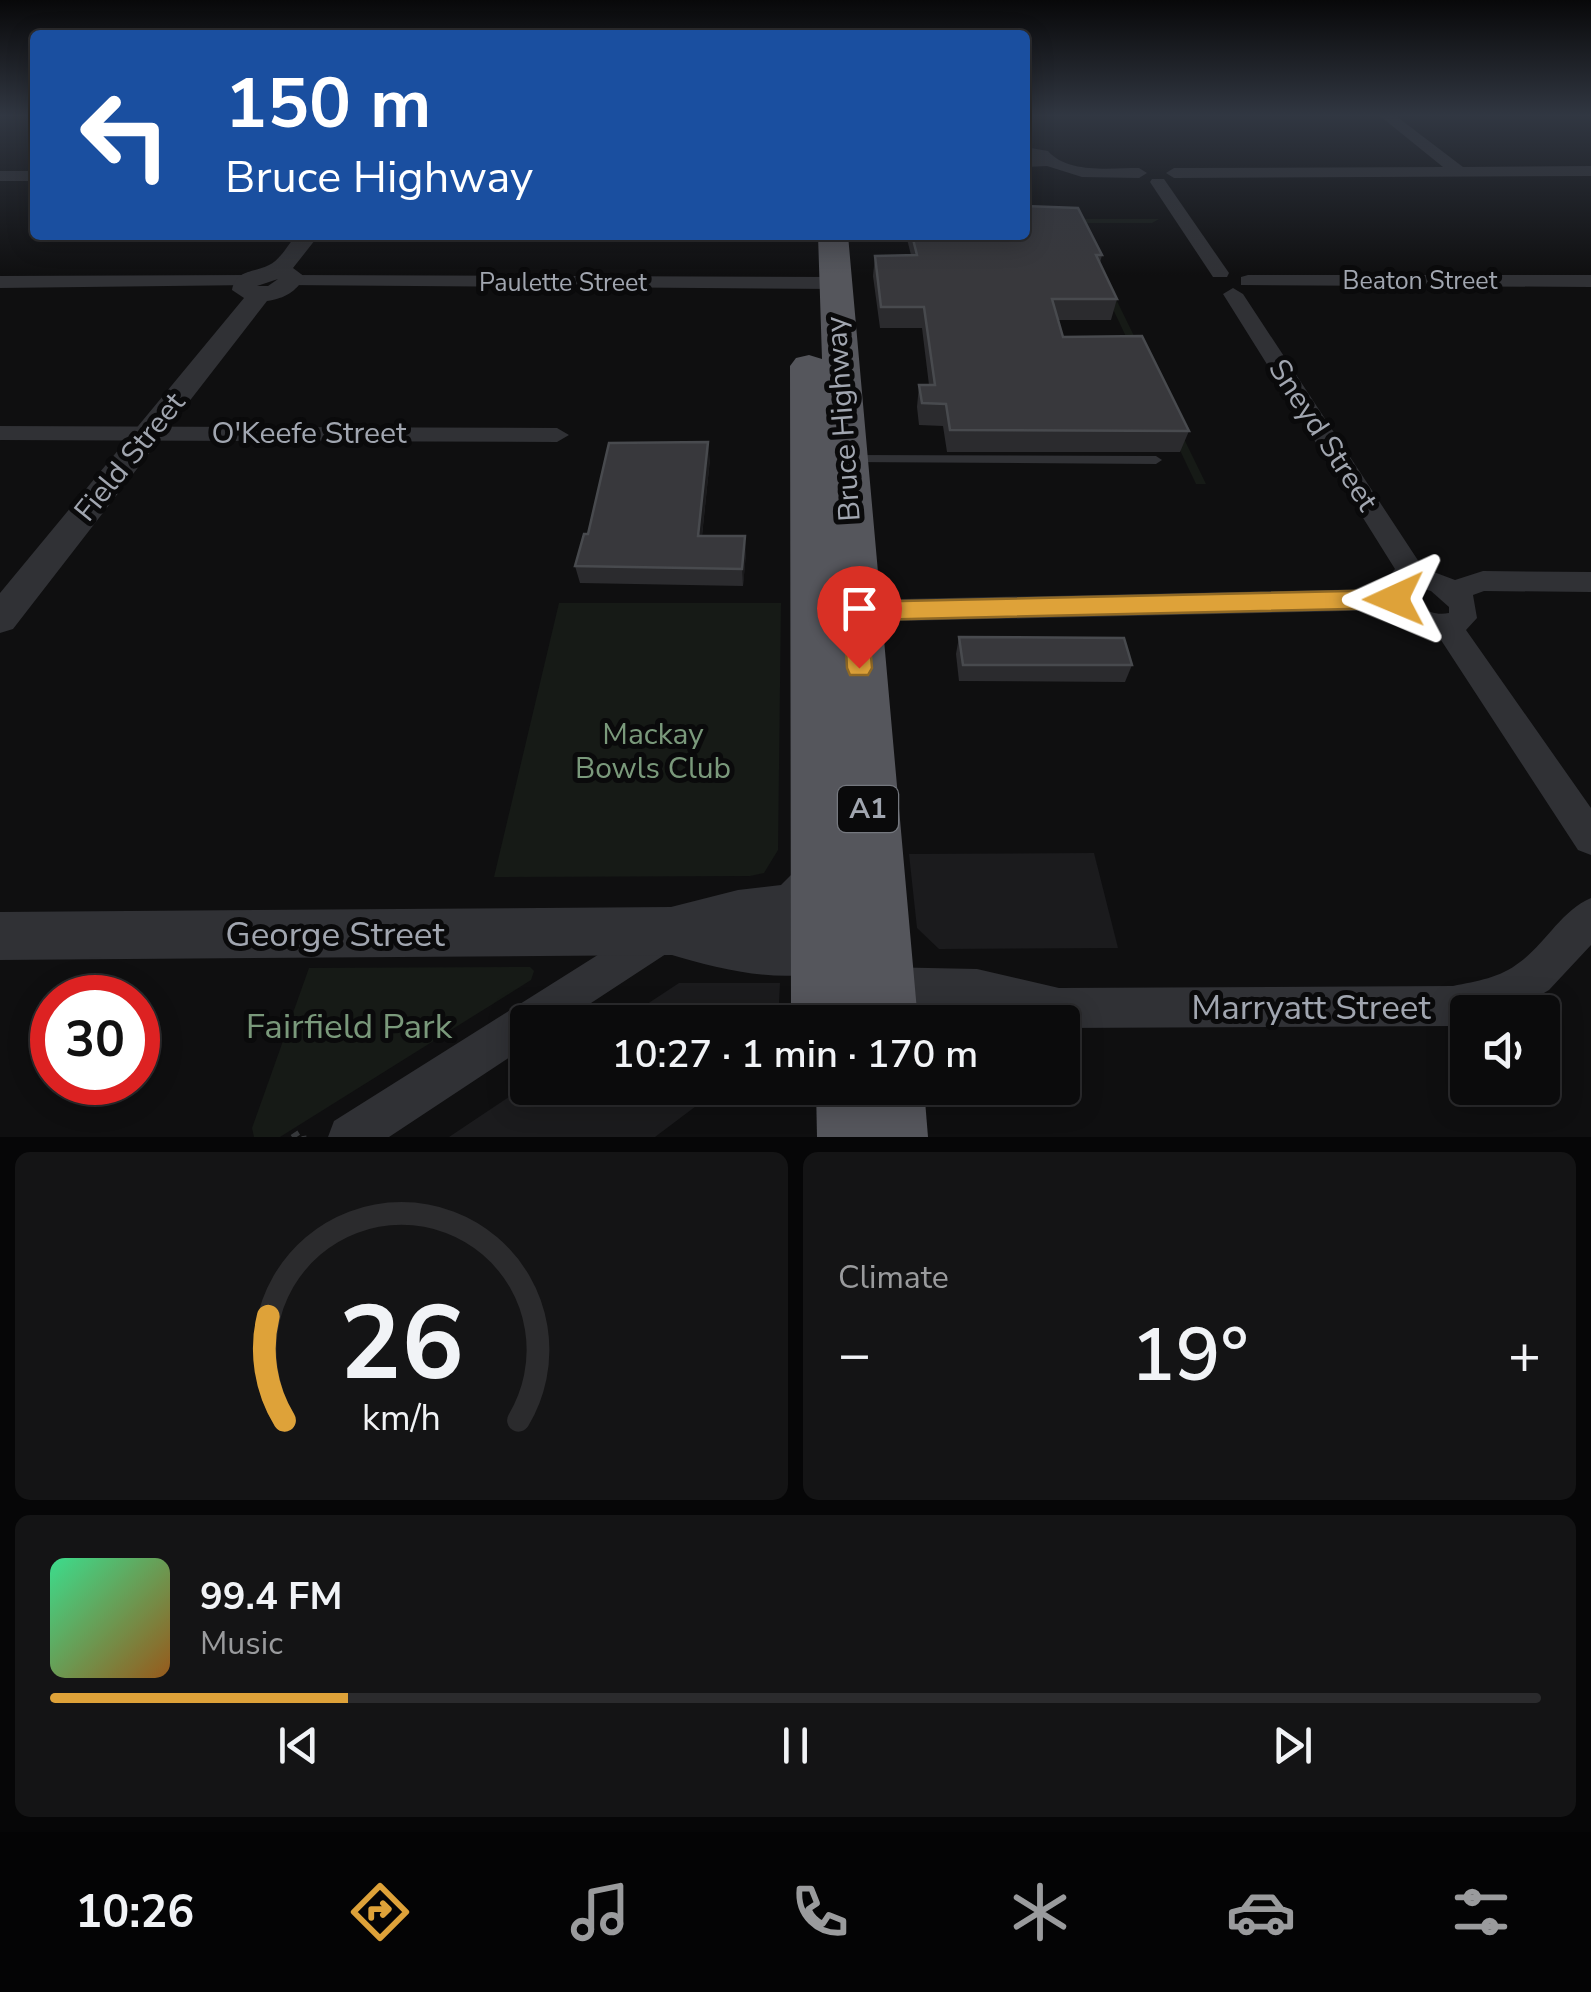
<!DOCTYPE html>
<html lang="en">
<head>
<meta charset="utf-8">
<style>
  body { margin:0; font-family:"Nunito Sans",sans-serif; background:#141415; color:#f1f3f6; height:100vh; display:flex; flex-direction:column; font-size:38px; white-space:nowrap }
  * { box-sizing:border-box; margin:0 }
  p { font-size:32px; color:#9a9b9d }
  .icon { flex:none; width:55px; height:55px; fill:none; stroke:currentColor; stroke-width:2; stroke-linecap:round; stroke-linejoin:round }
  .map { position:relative; height:1137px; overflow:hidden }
  .details { display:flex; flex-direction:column; gap:15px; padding:15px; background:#060607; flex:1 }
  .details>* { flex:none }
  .top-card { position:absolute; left:30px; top:30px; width:1000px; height:210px; border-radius:10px; box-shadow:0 5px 25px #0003,0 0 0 2px #2b2b2d; background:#1a4fa0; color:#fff; overflow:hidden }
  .buttons { position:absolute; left:1450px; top:995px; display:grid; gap:20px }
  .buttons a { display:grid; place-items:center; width:110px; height:110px; border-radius:10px; background:#0b0b0c; box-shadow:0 5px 25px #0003,0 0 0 2px #2b2b2d; font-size:50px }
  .speed { position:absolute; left:30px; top:975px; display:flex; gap:20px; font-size:50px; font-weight:700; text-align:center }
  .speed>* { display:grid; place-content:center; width:130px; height:130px; border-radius:50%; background:#0b0b0c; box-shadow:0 5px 25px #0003,0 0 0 2px #2b2b2d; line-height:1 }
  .speed .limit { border:15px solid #d22; background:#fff; color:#111 }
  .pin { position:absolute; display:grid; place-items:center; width:85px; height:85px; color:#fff; margin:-102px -42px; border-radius:50% 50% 50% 0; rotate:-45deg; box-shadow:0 0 10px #0007 }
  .pin .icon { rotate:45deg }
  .me { position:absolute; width:110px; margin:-55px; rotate:269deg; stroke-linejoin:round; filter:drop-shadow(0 0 8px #0008) }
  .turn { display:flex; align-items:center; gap:35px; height:210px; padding:0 30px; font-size:45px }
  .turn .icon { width:130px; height:130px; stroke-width:2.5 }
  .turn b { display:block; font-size:70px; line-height:85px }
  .big { font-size:75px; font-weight:600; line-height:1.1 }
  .details .widget { flex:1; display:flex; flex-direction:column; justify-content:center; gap:15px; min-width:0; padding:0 35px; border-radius:15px; background:#141415 }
  .details .dial { align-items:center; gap:0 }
  .dial svg { height:260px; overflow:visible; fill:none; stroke:#2b2b2d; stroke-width:7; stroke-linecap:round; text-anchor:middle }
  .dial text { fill:#f1f3f6; stroke:none }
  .song { display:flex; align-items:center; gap:30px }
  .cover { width:120px; height:120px; border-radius:15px; background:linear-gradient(135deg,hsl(150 70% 55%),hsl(30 70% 35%)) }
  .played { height:10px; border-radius:5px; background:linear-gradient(90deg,#dea239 20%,#2b2b2d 20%) }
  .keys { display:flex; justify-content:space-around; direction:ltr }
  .heat { display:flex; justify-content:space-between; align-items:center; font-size:55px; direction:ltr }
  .details .tiles { flex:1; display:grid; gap:15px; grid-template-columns:1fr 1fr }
  .widget:last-child { grid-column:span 2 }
  .trip { position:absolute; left:510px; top:1005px; width:570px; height:100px; border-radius:10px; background:#0b0b0c; box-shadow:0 5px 25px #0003,0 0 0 2px #2b2b2d; font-weight:600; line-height:100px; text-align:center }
  .dock { display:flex; height:160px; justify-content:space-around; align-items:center; background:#040405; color:#9a9b9d }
  .dock .icon { width:70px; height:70px }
  .dock .current { color:#dea239 }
  .dock b { font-size:45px; color:#f1f3f6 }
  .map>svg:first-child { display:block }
</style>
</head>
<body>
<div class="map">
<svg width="1591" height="1137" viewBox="0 0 1591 1137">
  <rect width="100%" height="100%" fill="#0f0f10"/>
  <g fill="#1b1b1d">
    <path d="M1094,853L1118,948L939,949L917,928L909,854Z"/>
    <path d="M679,983H780L778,1022H620Z"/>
    <path d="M527,1085L528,1088H720L655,1137H449Z"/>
  </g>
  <g fill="#161a16">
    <path d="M1025,219H1159L1152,223H1088L1081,227L1206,484H1196L1074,227Z"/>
    <path d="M559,603H781L778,850L764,873L750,876L494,877Z"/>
    <path d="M530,967L534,971L531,980L280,1137H254L252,1128L309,968Z"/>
  </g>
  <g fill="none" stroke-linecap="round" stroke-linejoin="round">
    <path stroke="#36383b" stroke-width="5" stroke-dasharray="8 11" stroke-linecap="butt" d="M292,1137L303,1130L304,1137"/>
    <path fill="#303135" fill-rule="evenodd" d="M852,455L1156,456L1162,460L1156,464L848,462L846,459Z"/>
    <g fill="#303135" fill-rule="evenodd">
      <path d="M1380,116H1396L1463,167L1591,166V176L1174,178L1166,173L1174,168L1443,167Z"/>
      <path d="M1025,147L1048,151C1068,174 1111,168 1139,168L1147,173L1139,178L1082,177L1047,166L1025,167V157L1039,158L1025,157Z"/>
      <rect x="0" y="171" width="35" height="10"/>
      <path d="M1152,179H1164L1229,273L1227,277H1213L1150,182Z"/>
      <path d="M246,275L256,281L253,285L0,288V276Z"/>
      <path d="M292,275L834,277L844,283L834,289L285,285L282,281Z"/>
      <path d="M1248,275H1591V287L1241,285V277Z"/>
      <path d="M1233,288L1243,294L1423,568L1455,580L1483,571L1591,572V592L1484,591L1473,595L1477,618L1466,630L1591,808V855L1578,850L1439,637L1410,629L1389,610L856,622L846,619L842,611L846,603L856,600L1378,589L1395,569L1223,294ZM1414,586L1431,591L1449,607V613C1431,617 1415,606 1407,590Z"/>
      <path d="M0,426L557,428L569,435L557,442L0,440Z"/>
      <path d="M1591,898V945L1549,990L1515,1010L1468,1012V1023L1453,1026L1062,1028V1022H991L994,1013L977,1009L880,1007L866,1001L860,987L866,973L880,967L977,969L1059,988L1453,986C1477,981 1500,978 1520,962C1546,943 1561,911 1591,898Z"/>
      <path d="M658,917L672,922L677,936L672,950L562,1022H528V1045L389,1137H328L334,1121Z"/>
    </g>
    <g fill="#303135" fill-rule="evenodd">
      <path d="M296,235H319L293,268L305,277C295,292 286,298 267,301L13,629L0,633V593L244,298L232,290C236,269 254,273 269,265C279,261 289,244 296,235ZM278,279L268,286H257Z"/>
      <path d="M822,853L838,860L845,876L838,892L808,924H824L841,932L849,949L841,966C792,987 721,970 672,955L0,960V912L671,907L738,890L781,885L806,860Z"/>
    </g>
    <g fill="#55565c" fill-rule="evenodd">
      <path d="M818,235H848L918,1022H791L790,366L796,358L809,355L822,359Z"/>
      <path d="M816,1088H924L928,1137H817Z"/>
    </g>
  </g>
  <g fill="#2b2b2e">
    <path d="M880,235H1025L1102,255L1100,263L1117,299L1111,320H1058L1063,337L1189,431L1180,452H947L943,426L919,425L917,407L919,385H929L922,328H880L873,276L875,256L911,255L907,239H881Z"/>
    <path d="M710,459L702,536L746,553L743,586L580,583L575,566L588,534Z"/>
    <path d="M959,637L1132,665L1125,682L959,681L956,654Z"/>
  </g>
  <g fill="#1a1a1c">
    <path d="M708,442L710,459L700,553L698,536Z"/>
    <path d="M745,536L746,553L743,586L742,569Z"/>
  </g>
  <g fill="#38383c" stroke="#484a4e" stroke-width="2.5">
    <path d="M1025,206L1078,208L1102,255H1096L1117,299H1052L1063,337L1142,336L1189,431L950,430L946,404L922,403L919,385H935L924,307H881L875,256L917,255L912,235H1025Z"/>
    <path d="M708,442L698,536H745L742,569L575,566L584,534H588L609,443Z"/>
    <path d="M959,637L1124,638L1132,665H963Z"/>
  </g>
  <linearGradient id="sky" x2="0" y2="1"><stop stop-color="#080809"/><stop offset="0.42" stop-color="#313742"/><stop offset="1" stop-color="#313742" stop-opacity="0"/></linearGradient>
  <rect width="1591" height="275" fill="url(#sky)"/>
  <path fill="#dea239" stroke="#906925" stroke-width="2.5" d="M1394,590L1405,599L1394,608L868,620L872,668L868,675H850L847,668L844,611L856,602Z"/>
  <g text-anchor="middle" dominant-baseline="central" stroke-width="10" stroke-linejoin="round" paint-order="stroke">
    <g font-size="25" fill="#a1a6b0" stroke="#0a0a0b">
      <text x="1420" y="281">Beaton Street</text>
      <text x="563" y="283">Paulette Street</text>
    </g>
    <rect fill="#0a0a0b" stroke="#74777e" stroke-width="2.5" x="838" y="786" width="60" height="46" rx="8"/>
    <g font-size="28" font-weight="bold" fill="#a1a6b0">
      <text x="868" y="809">A1</text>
    </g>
    <g font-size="30" fill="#a1a6b0" stroke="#0a0a0b">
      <text transform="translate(843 419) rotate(-94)">Bruce Highway</text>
      <text x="309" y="433">O'Keefe Street</text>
      <text transform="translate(1323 435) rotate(57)">Sneyd Street</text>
      <text transform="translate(130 457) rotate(-51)">Field Street</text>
    </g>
    <g font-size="30" fill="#7a997b" stroke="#0a0a0b">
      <text x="653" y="734">Mackay<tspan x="653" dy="34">Bowls Club</tspan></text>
    </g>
    <g font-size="35" fill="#a1a6b0" stroke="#0a0a0b">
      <text x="335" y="934">George Street</text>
      <text x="1311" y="1007">Marryatt Street</text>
    </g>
    <g font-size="35" fill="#7a997b" stroke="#0a0a0b">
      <text x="349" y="1026">Fairfield Park</text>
    </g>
  </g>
</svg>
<div class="buttons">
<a><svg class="icon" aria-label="sound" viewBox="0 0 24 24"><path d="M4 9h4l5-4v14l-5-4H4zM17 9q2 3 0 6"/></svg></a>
</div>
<div class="speed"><div class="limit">30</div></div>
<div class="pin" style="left:859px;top:668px;background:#d93025"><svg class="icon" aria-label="arrive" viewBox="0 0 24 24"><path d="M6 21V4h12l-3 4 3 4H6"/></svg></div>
<svg class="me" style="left:1394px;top:599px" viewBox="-20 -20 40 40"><path d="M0-17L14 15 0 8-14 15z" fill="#dea239" stroke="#fff" stroke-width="4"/></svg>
<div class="trip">10:27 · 1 min · 170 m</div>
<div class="top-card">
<div class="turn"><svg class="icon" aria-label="left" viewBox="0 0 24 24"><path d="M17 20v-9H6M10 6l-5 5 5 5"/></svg><div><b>150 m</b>Bruce Highway</div></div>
</div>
</div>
<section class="details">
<div class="tiles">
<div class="widget dial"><svg viewBox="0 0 100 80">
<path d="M14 69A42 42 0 1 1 86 69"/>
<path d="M14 69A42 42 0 0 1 9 37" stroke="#dea239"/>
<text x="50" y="56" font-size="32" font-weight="700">26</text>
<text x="50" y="72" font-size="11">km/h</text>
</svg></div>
<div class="widget"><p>Climate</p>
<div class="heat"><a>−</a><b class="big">19°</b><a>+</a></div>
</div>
<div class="widget">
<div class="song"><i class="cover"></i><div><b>99.4 FM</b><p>Music</p></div></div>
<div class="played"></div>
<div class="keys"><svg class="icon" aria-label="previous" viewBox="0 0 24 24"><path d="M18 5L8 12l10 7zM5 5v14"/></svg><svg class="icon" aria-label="pause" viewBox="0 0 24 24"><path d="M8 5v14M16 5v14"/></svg><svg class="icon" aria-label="next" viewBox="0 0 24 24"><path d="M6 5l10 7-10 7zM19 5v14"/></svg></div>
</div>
</div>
</section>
<nav class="dock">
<b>10:26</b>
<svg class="icon current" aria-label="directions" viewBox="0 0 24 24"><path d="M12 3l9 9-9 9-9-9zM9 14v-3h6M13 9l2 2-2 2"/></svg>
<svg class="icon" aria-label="music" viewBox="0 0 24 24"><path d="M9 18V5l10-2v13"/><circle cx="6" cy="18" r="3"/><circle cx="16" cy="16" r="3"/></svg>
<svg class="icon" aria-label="phone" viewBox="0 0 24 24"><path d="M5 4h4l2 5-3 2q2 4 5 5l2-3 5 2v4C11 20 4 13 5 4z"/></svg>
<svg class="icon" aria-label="climate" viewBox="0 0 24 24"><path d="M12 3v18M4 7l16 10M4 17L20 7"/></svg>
<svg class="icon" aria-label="car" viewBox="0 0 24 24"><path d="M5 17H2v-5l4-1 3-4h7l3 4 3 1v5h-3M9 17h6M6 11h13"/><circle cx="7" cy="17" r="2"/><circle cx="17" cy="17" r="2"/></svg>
<svg class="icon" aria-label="filters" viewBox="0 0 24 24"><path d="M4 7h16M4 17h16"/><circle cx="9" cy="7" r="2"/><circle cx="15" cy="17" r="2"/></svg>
</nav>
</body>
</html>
